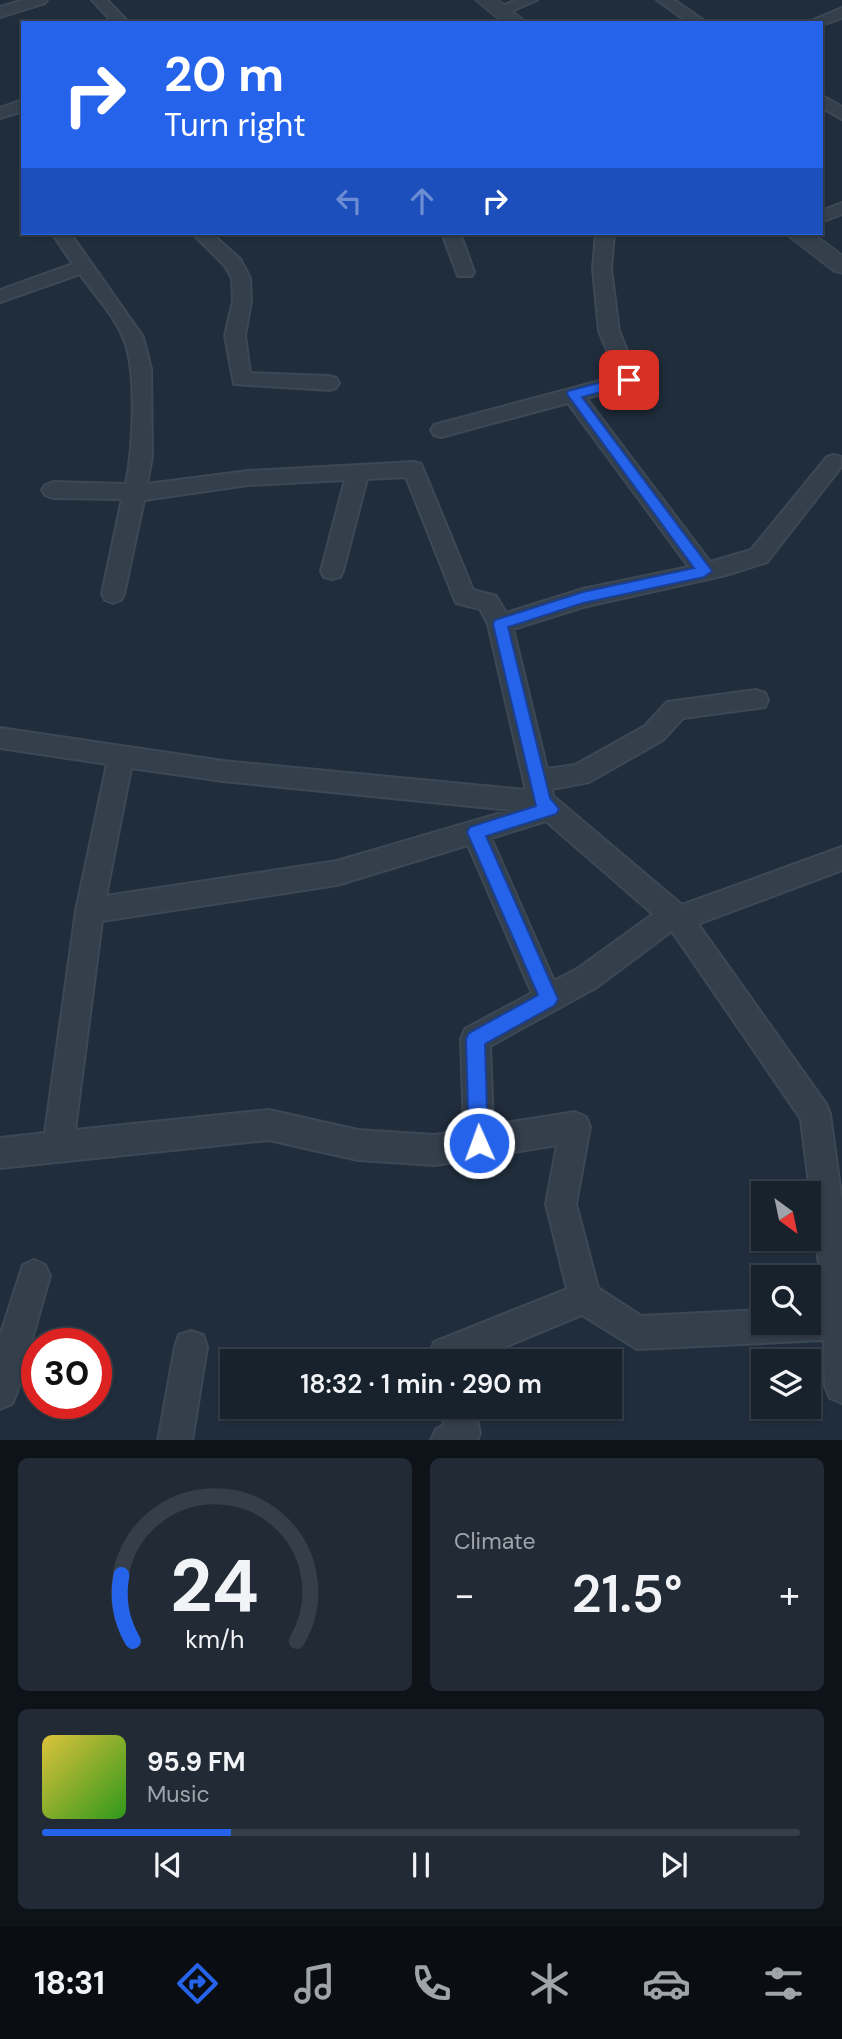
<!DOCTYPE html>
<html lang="en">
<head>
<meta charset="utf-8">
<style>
  body { margin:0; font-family:"DM Sans",sans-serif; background:#212a35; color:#f1f3f6; height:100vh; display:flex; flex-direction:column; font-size:26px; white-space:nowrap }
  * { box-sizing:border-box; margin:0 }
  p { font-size:23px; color:#9fa4aa }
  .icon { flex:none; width:38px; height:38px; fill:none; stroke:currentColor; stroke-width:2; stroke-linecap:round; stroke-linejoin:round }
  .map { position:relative; height:1440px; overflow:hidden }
  .side { display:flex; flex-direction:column; gap:18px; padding:18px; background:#0d1319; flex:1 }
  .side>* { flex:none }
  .banner { position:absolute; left:21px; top:21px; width:802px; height:214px; border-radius:0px; box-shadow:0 2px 5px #0004,0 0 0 2px #363f49; background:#2563eb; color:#fff; overflow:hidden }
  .needle { width:46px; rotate:147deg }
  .fabs { position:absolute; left:751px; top:1181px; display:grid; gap:14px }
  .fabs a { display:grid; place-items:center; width:70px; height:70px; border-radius:0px; background:#18222d; box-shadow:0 2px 5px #0004,0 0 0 2px #363f49; font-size:35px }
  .speed { position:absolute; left:21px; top:1328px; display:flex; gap:14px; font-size:35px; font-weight:700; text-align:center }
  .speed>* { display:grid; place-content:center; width:91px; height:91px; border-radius:50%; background:#18222d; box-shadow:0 2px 5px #0004,0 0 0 2px #363f49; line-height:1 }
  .speed .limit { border:10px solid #d22; background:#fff; color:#111 }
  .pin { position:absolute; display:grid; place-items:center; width:60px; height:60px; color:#fff; margin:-30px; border-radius:14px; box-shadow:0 4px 10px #0006 }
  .me { position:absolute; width:77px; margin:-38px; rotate:358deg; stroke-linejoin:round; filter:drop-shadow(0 0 5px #0008) }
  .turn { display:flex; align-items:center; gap:24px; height:147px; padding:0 28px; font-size:32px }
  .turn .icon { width:91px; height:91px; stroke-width:2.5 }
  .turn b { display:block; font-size:49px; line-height:60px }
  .lanes { display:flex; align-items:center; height:66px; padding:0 28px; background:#0003; justify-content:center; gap:35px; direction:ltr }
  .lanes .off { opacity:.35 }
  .big { font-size:52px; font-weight:600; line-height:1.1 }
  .side .tile { flex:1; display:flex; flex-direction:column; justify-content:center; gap:10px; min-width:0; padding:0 24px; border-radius:10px; background:#212a35 }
  .side .dial { align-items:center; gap:0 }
  .dial svg { height:182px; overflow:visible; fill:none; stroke:#363f49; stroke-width:7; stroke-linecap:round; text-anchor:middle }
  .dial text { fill:#f1f3f6; stroke:none }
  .song { display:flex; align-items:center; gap:21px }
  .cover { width:84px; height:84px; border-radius:10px; background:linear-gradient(135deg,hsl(50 70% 55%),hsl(110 70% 35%)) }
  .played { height:7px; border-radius:4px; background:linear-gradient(90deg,#2563eb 25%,#363f49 25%) }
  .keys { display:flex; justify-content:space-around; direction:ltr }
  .heat { display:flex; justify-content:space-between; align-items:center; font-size:38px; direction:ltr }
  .side .tiles { flex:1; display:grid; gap:18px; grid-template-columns:1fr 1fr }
  .tile:last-child { grid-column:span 2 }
  .trip { position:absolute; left:220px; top:1349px; width:402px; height:70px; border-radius:0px; background:#18222d; box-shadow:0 2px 5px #0004,0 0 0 2px #363f49; font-weight:600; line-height:70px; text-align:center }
  .menu { display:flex; height:112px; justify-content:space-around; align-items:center; background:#0a0e12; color:#9fa4aa }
  .menu .icon { width:49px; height:49px }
  .menu .selected { color:#2563eb }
  .menu b { font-size:32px; color:#f1f3f6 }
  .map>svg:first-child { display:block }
</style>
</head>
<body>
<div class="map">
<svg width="842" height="1441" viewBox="0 0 842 1441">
  <rect width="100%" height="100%" fill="#202d3c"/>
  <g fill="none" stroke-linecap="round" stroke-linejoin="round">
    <g stroke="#3d4855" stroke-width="4">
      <g id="minor">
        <path d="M24,0H47L45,3L0,17V7Z"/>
        <path d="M92,0H107L129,23H113Z"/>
        <path d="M516,0H537L500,16L492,11Z"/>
        <path d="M657,0H674L707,23H689Z"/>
        <path d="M842,8V18L821,25V23H806Z"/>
        <path d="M821,95L842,107V119L821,107Z"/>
        <path d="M23,100V111L0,118V108Z"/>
        <path d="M842,203V214L821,222V211Z"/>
        <path d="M52,233H70L143,337L151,369L152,457L147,484L248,471L414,462L421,464L473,590L496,596L506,613L583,589L689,567L568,403L441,437L434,435L431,430L434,425L618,376L599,331L593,269L596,233H614L611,269L619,331L639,380L636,385L586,398L710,562L751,550L827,457L834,455L841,457V467L767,562L726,575L583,607L513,629L547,769L575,765L645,726L667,702L756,690L765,693L768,700L765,707L683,718L663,740L589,782L552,789L553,796L682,905L842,847V870L698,924L826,1104L830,1114L842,1202V1403L830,1398L825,1386L824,1340L637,1349L582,1315L468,1362H431L430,1354L434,1342L567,1289L546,1204L557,1145L435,1165L358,1160L269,1140L0,1168V1138L45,1133L76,911L107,764L0,748V728L223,761L526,790L488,624L480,609L456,603L406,477L367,479L343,571L340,577L332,579L324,577L321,571L345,480L248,485L144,500L124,594L121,600L113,603L105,600L102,594L122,499L53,498L45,495L42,490L45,485L53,482L126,484C133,449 138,370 123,337C114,315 94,294 80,274L0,302V290L73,264ZM131,768L223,781L511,810L337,861L106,896ZM546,821L653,914L577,969L554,981L491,838ZM468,845L532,993L465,1029L461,1039L464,1130L435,1135L358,1130L269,1110L75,1130L102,921L337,885ZM672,931L801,1119L823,1297V1308H808V1323H763V1310L641,1316L598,1288L576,1204L590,1127L586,1117L575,1112L493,1125L490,1046L597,987Z"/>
        <path d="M192,233H211L240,259L250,278L251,301L245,336L250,373L329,376L336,378L339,383L336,388L329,390L234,384L225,336L233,301L232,278L225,266Z"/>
        <path d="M442,233H460L474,272L472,276H458Z"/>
        <path d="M34,1260L45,1265L50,1276L17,1392L12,1404L0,1409V1336L23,1265Z"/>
        <path d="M191,1331L203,1335L207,1347L192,1441H158L175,1347L179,1335Z"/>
        <path d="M440,1407H474L480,1433L477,1441H431L436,1429L444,1425Z"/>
      </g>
    </g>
    <g stroke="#3d4855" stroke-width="3">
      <g id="tertiary">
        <path d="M476,0H498L527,23H504Z"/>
        <path d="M785,233H812L842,255V273L834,271Z"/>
      </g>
    </g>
    <use href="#minor" fill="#343f4c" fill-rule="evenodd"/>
    <use href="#tertiary" fill="#343f4c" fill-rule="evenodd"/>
  </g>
  <path fill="#2563eb" stroke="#184099" stroke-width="2" d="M629,375L633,377V383L582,397L712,571L704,577L583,603L508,627L550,798L559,809L556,814L486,836L558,999L555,1005L485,1044L488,1143L486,1150L479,1153L472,1150L469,1143L466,1039L469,1033L538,995L467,832L470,827L536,806L493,624L495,620L583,592L694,568L567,394L568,391Z"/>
</svg>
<div class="fabs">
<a><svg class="needle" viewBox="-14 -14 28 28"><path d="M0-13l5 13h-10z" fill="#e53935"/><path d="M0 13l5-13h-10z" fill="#9fa4aa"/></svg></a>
<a><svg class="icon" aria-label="search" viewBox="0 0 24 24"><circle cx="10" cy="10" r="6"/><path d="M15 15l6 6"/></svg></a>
<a><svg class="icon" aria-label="layers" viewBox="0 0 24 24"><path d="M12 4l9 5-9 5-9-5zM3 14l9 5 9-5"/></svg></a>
</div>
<div class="speed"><div class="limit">30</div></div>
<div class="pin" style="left:629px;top:380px;background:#d93025"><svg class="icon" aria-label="arrive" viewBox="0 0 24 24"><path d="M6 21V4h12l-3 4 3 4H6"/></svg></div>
<svg class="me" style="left:479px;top:1143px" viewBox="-20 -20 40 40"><circle r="17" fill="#2563eb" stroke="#fff" stroke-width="3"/><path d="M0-11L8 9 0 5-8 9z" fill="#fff"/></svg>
<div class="trip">18:32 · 1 min · 290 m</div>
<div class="banner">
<div class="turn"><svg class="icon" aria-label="right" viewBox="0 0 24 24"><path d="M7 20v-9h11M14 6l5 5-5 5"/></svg><div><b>20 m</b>Turn right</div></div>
<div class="lanes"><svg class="icon off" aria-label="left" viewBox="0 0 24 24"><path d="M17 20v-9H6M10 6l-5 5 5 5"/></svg><svg class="icon off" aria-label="ahead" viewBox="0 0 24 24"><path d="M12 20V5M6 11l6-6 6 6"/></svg><svg class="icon" aria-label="right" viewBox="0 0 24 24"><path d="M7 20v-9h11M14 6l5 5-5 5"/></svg></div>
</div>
</div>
<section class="side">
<div class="tiles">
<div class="tile dial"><svg viewBox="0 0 100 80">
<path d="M14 69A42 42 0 1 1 86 69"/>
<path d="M14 69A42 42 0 0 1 9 40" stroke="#2563eb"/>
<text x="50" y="56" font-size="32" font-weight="700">24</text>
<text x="50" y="72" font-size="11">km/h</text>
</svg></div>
<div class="tile"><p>Climate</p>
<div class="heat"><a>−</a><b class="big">21.5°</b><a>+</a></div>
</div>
<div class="tile">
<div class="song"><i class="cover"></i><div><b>95.9 FM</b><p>Music</p></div></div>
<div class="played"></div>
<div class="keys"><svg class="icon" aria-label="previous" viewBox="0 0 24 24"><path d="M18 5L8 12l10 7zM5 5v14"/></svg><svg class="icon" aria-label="pause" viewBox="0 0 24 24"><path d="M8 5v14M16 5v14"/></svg><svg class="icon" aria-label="next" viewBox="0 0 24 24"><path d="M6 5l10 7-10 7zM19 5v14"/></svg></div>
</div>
</div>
</section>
<nav class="menu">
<b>18:31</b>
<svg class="icon selected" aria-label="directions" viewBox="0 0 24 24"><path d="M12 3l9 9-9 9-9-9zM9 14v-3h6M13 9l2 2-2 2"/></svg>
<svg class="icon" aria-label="music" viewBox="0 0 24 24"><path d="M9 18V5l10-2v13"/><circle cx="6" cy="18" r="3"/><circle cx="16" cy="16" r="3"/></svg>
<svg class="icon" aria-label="phone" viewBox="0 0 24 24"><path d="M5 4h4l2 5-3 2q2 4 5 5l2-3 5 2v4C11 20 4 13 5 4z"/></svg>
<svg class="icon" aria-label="climate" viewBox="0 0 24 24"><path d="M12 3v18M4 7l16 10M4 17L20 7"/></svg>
<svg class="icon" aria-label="car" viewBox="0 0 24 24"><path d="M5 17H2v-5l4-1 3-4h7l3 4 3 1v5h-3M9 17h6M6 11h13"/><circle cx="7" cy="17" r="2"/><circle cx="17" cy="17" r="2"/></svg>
<svg class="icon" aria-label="filters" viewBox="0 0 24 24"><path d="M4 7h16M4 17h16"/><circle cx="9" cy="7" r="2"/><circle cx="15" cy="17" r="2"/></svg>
</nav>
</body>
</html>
